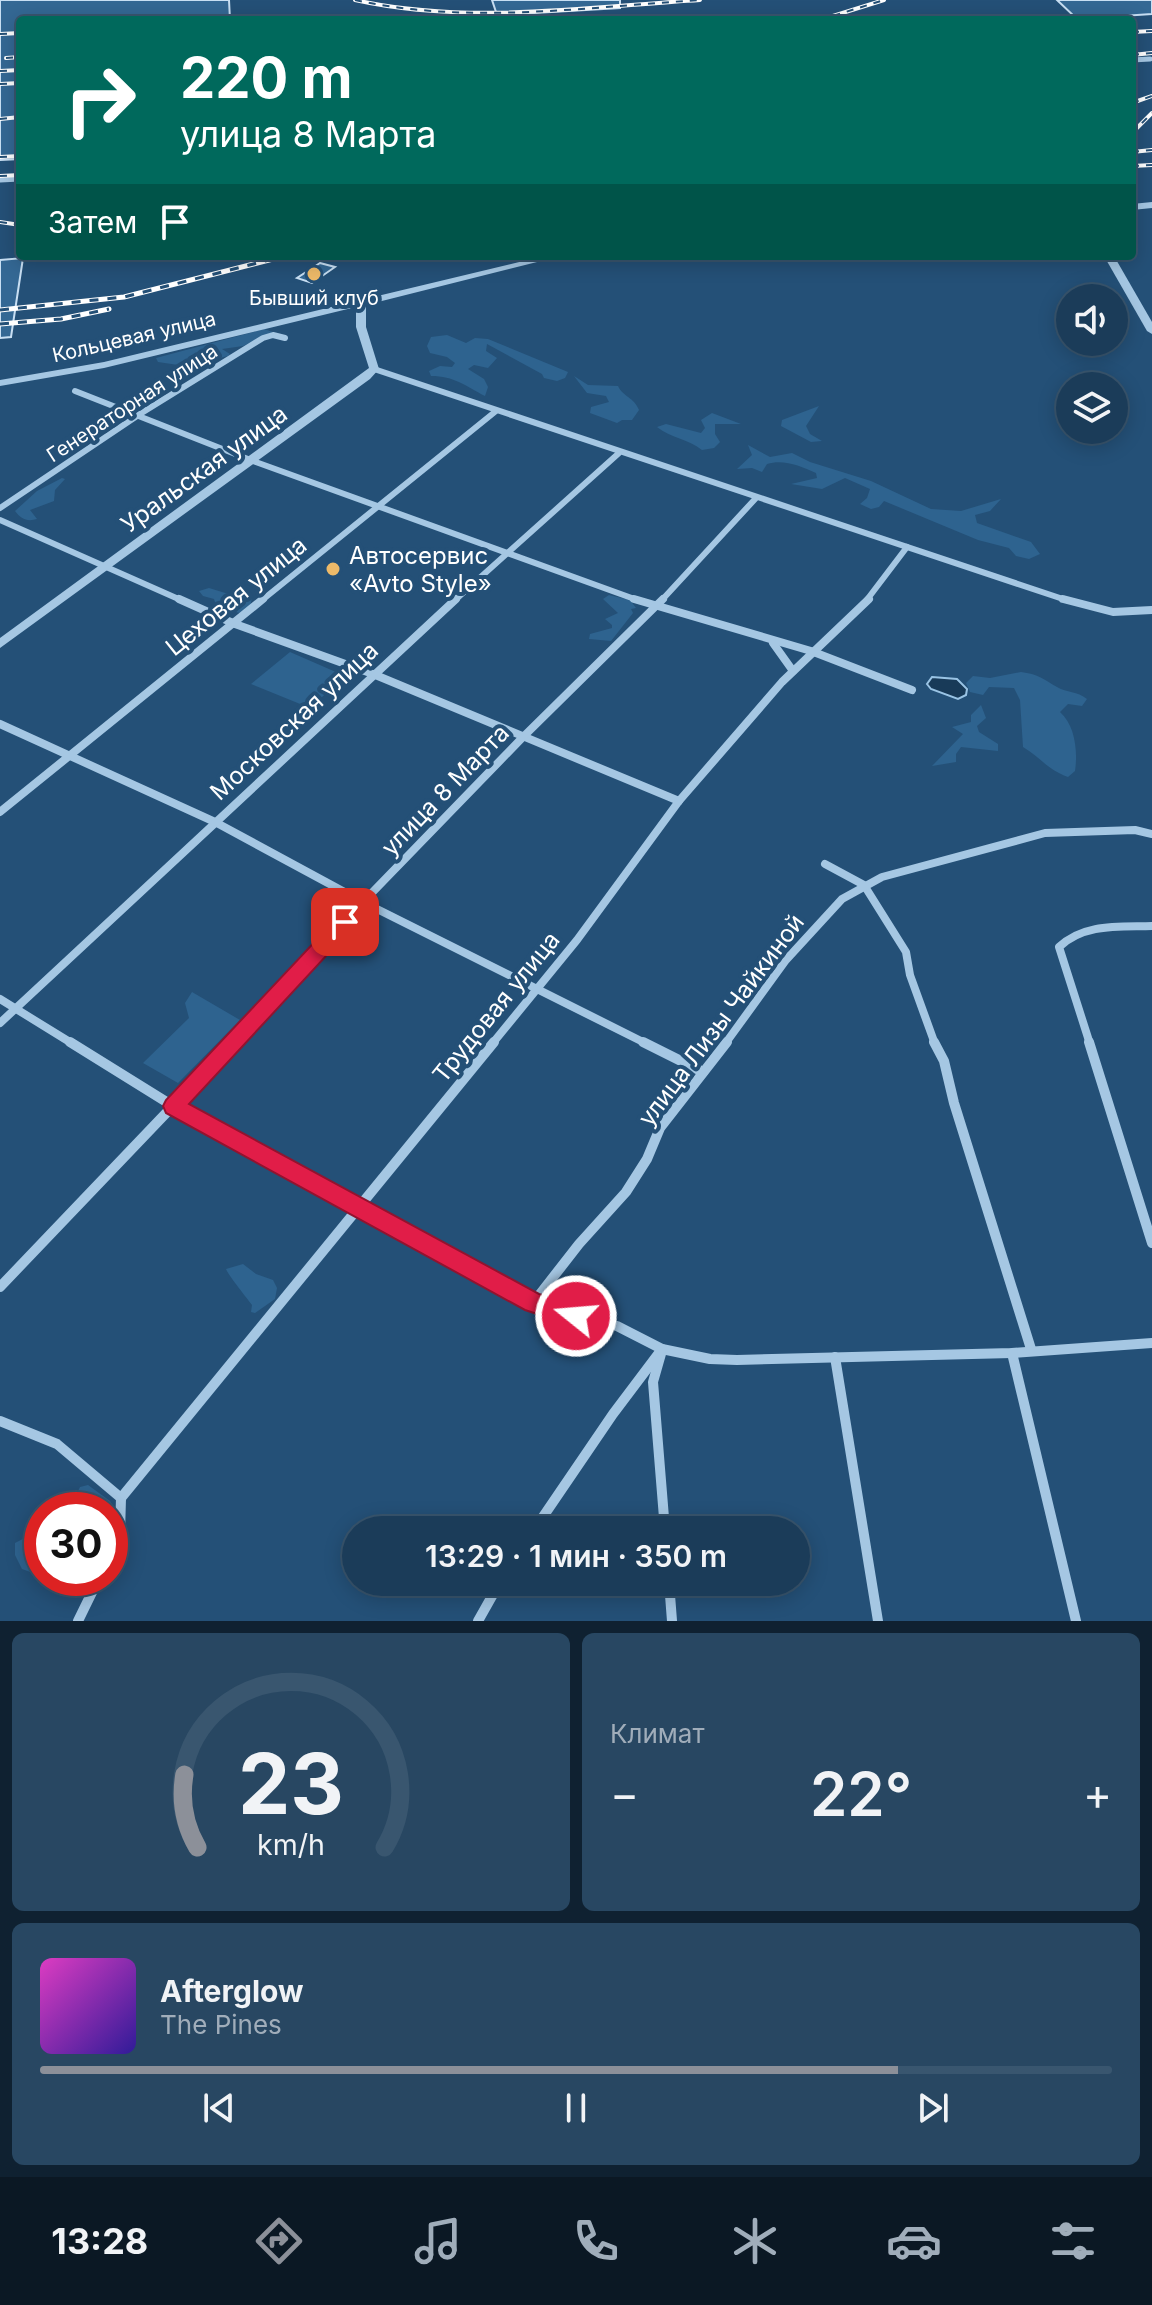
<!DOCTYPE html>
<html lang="ru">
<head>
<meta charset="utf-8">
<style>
  body { margin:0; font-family:Inter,sans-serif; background:#284762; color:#f1f3f6; height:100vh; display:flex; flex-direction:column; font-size:30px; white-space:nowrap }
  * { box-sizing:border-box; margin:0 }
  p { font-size:26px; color:#a0adba }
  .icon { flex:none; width:44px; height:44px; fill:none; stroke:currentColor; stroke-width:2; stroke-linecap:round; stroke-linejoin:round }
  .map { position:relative; height:1621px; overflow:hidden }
  .drawer { display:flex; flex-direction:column; gap:12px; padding:12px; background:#0f2131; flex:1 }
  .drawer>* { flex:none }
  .guide { position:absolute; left:16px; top:16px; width:1120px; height:244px; border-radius:8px; box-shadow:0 4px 20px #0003,0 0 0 2px #39566f; background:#00695c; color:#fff; overflow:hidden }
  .controls { position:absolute; left:1056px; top:284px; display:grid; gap:16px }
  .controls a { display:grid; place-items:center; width:72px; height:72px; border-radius:50%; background:#1b3c59; box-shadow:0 4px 20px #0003,0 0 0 2px #39566f; font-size:40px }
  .speed { position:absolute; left:24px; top:1492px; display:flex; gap:16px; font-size:40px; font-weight:700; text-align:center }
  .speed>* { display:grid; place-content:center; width:104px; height:104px; border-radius:50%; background:#1b3c59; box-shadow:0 4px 20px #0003,0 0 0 2px #39566f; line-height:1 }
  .speed .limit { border:12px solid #d22; background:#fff; color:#111 }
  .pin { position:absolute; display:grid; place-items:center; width:68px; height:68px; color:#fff; margin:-34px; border-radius:16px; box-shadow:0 4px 12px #0006 }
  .me { position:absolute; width:88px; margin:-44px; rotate:287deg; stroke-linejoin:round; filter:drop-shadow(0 0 6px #0008) }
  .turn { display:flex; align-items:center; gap:28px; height:168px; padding:0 32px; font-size:36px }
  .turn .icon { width:104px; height:104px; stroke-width:2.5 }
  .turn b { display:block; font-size:56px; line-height:68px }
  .then { display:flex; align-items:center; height:76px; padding:0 32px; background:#0003; gap:16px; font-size:30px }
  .big { font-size:60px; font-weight:600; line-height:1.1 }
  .drawer .card { flex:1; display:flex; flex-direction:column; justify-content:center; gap:12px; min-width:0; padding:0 28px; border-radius:12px; background:#284762 }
  .drawer .dial { align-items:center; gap:0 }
  .dial svg { height:208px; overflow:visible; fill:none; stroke:#39566f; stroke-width:7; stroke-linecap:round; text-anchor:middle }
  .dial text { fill:#f1f3f6; stroke:none }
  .song { display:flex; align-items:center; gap:24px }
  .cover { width:96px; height:96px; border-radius:12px; background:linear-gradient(135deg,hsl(310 70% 55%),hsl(250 70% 35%)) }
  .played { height:8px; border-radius:4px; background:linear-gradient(90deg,#8c9099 80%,#39566f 80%) }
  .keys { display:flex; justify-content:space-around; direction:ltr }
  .heat { display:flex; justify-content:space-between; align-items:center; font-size:44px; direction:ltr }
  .drawer .tiles { flex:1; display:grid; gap:12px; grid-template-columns:1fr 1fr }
  .card:last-child { grid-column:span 2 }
  .trip { position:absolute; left:342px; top:1516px; width:468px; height:80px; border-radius:40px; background:#1b3c59; box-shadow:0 4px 20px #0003,0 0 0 2px #39566f; font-weight:600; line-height:80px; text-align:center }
  .menu { display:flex; height:128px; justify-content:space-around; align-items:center; background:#0b1824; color:#a0adba }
  .menu .icon { width:56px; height:56px }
  .menu .active { color:#8c9099 }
  .menu b { font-size:36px; color:#f1f3f6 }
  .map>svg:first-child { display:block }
</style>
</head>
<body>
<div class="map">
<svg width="1152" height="1621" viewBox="0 0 1152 1621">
  <rect width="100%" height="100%" fill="#245077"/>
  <g fill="#2e638f">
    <path d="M264,329L273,332L243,346L222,349L230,354L228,356L216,359L207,367L197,366L198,359L185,363V366L158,362L156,358Z"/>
    <path d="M447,335L466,343L475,338L488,339L568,372L565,378L557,381L544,378L542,374L487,344L486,351L497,358L488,368L474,365L468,369L484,379L488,387L485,396C466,386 454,376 431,376L429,371L440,366L452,367L455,363L447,357L430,353L427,346L431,337Z"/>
    <path d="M574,376L588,385L618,386C623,397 634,397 639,410L632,420H622L617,423L590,413L591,407L609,402L606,396L587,393Z"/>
    <path d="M819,406L806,426L810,434L822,441L811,442L781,426L782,420Z"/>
    <path d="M712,413L741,424H715V434L720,442L714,448L702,450C688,439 671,438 657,427L666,424L701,433L705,428L701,420Z"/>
    <path d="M748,445L770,457L792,453L810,462L871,481L931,509L961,511L1001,499L990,511L975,515L977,523L1031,542L1040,554L1029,559L1016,556L1009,548L978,540L884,501L879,507L871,509L860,504L867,498L870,489L845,478L822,489L791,484L817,478L816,473C800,466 784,459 767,464L762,472L752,468L737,469L752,455Z"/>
    <path d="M62,478L65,479L55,490L54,501L30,510L37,519C27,522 21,519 15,511L37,491Z"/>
    <path d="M209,588L235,596L252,597L250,608L240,613L217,608L214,599L203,596L199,591Z"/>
    <path d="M609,595L630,600L636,608L631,609L633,613L611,641L589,639L590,634L612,628V625L605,619L618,613L603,599Z"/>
    <path d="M290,652L345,676L310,708L251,684Z"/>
    <path d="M1021,672C1038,674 1043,679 1057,687C1067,693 1077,691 1087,699L1082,706L1068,704L1060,712C1075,725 1078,751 1075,771L1068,777C1048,770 1041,758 1023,747L1020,700L1014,688L989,687L983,695L970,692L966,683L973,676L990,678Z"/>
    <path d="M981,705L986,718L977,726L979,732L998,744V751L961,747L956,754V762L932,766L963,734L952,727L971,722V715Z"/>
    <path d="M192,992L240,1020L178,1083L143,1063L189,1018L185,1003Z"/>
    <path d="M243,1264L256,1274L273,1280L277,1288L275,1299L255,1313L251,1312L252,1305C247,1298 228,1275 226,1269Z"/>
    <path d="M88,1485L110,1501L117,1512L110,1529V1510H69L80,1487Z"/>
    <path d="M42,1529V1565L33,1573L22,1569L15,1555V1543Z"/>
  </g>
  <path fill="#183a58" stroke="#99c3e4" stroke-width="2" d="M932,677L957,679L967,689L966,695L958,699L931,689L927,684Z"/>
  <g fill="#346894" stroke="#c8dff3" stroke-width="2">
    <path d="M0,0H229L230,20H20V159L0,160Z"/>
    <path d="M492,0H620V8L497,15Z"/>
    <path d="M1057,0H1152V14L1077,19Z"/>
    <path d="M23,258L11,337L0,338V260Z"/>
    <path d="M320,263L335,267L312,283L297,278Z"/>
  </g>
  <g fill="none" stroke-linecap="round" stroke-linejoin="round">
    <g stroke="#a5c7e3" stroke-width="5">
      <path d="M1132,60L1150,59"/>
      <path d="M0,180L20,179"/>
    </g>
    <g stroke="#a5c7e3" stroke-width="6">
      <path d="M374,369L1069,601"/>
      <path d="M75,391L253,461L640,601"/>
      <path d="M0,508L140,414L263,338L273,335L285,338"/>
      <path d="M0,520L183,601"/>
      <path d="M261,601L496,411"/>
      <path d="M454,601L619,453"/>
      <path d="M661,601L756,498"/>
      <path d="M866,601L907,547"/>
    </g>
    <g stroke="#a5c7e3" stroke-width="8">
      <path d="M179,599L235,624L373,674L679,801"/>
      <path d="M634,599L811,651L912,690"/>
      <path d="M1063,599L1113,612L1152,610"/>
      <path d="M773,643L793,671"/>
      <path d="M0,724L215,822L363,902L647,1044"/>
      <path d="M0,812L263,599"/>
      <path d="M825,864L864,885L906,952L910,975L935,1044"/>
      <path d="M0,999L73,1044"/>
      <path d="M0,1023L456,599"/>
      <path d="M232,1044L363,902L522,738L663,599"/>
      <path d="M492,1044L577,940L679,801L782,682L869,599"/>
      <path d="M725,1044L786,960L842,899L882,877L1045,833L1135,830L1152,834"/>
      <path d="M1090,1044L1059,947C1084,923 1119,927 1152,926"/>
    </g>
    <g stroke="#a5c7e3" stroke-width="10">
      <path d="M70,1042L173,1106L533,1303L617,1326L662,1349L710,1359L737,1360L1012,1353L1152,1343"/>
      <path d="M643,1042L703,1072"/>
      <path d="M934,1042L944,1061L954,1103L1031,1349"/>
      <path d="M1089,1042L1152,1243"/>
      <path d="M0,1287L234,1042"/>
      <path d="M533,1303L579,1244L626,1192L647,1159L660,1128L727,1042"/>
      <path d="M1012,1353L1076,1621"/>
      <path d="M661,1354L653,1382L665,1530"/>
      <path d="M835,1357L878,1621"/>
      <path d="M0,1421L57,1444L121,1498"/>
      <path d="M121,1498L494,1042"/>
      <path d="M534,1530L613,1414L662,1349"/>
      <path d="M110,1554L120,1533L121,1498"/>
      <path d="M669,1582L672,1621"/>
      <path d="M78,1621L99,1578"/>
      <path d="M478,1621L500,1582"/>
    </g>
    <g fill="#a5c7e3" fill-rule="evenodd">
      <path d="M1152,202V208L1132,210V204Z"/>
      <path d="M544,256H561L366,305V327L379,369L370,379L0,648V638L369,368L356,327V307L104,368L0,386V380L104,362L356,301L361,298L365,299Z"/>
      <path d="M1104,256H1114L1152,322V334L1147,331Z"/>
    </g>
    <g stroke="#fff" stroke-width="4">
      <g id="rail-far1">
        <path d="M355,0C468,25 586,7 700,0"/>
        <path d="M820,20L884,0"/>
        <path d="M1132,32L1152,31"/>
        <path d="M0,34L20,33"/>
        <path d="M1132,55L1152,53"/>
        <path d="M6,58L20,57"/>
        <path d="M0,71L20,70"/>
        <path d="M0,84L20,83"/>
        <path d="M1132,103L1152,96"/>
        <path d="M0,119L20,117"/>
        <path d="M1132,133L1152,113"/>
        <path d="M1132,152L1152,150"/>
        <path d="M0,157L20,156"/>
        <path d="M1132,166L1152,165"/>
        <path d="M0,176L20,175"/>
        <path d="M0,222L20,225"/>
        <path d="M265,261L287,256"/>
      </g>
    </g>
    <g stroke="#fff" stroke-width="5">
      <g id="rail">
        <path d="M0,310L124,297L273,259"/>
        <path d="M0,324L61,319L109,309"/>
      </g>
    </g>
    <use href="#rail-far1" stroke="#245077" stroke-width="2" stroke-dasharray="7" stroke-linecap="butt"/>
    <use href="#rail" stroke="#245077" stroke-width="3" stroke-dasharray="9" stroke-linecap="butt"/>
  </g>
  <path fill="#e11d48" stroke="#92132f" stroke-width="2" d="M345,915L352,917L355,922L352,928L189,1104L539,1294L584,1308L588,1316L584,1324L576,1327L525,1310L166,1113L163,1106L166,1100L338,917Z"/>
  <g fill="#edba69" stroke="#245077" stroke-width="3">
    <circle cx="314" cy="274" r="8"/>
    <circle cx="333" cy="569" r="8"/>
  </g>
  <g text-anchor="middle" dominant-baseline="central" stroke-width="8" stroke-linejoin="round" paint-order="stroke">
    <g font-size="20" fill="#fff" stroke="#245077">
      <text x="314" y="298">Бывший клуб</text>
    </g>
    <g font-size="20" fill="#fff" stroke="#245077">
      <text transform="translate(134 337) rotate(-13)">Кольцевая улица</text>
      <text transform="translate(132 403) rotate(-33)">Генераторная улица</text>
    </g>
    <g font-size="24" fill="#fff" stroke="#245077">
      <text transform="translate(204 469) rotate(-36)">Уральская улица</text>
      <text transform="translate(236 596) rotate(-39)">Цеховая улица</text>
      <text transform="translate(294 721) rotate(-43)">Московская улица</text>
      <text transform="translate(445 790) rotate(-46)">улица 8 Марта</text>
      <text transform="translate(496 1007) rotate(-51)">Трудовая улица</text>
      <text transform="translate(721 1020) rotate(-53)">улица Лизы Чайкиной</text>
    </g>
    <g font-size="24" fill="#fff" stroke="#245077" text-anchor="start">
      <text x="349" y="555">Автосервис<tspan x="349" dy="28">«Avto Style»</tspan></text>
    </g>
  </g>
</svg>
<div class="controls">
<a><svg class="icon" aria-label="sound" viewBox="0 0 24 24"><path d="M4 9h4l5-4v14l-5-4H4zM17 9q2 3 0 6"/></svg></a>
<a><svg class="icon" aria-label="layers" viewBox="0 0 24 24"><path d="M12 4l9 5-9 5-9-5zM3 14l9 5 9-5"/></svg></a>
</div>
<div class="speed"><div class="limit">30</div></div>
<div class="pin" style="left:345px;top:922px;background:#d93025"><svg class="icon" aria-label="arrive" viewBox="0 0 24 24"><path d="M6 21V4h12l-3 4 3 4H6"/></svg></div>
<svg class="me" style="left:576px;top:1316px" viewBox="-20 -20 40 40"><circle r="17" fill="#e11d48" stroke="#fff" stroke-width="3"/><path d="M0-11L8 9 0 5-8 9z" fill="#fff"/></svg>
<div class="trip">13:29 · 1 мин · 350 m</div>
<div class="guide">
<div class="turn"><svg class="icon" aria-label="right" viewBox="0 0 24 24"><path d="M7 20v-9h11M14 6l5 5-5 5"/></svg><div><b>220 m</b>улица 8 Марта</div></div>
<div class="then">Затем<svg class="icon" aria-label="arrive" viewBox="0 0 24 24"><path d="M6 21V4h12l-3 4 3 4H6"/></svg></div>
</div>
</div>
<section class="drawer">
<div class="tiles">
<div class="card dial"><svg viewBox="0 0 100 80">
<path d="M14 69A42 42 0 1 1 86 69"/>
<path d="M14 69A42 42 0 0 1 9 41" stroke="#8c9099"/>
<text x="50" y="56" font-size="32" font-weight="700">23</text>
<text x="50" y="72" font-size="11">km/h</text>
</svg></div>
<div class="card"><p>Климат</p>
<div class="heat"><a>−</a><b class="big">22°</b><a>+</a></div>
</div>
<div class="card">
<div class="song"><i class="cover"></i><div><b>Afterglow</b><p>The Pines</p></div></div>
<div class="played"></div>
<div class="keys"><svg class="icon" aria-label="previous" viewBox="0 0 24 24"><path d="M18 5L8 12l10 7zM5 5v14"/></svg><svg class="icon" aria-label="pause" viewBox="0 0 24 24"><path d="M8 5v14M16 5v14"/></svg><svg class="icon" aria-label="next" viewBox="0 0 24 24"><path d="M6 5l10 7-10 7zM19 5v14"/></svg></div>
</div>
</div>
</section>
<nav class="menu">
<b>13:28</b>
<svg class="icon active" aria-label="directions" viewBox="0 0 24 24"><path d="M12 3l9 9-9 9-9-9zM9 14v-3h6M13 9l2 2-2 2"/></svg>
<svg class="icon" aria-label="music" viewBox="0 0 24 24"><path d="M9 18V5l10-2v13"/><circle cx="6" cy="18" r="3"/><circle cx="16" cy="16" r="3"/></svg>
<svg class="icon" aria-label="phone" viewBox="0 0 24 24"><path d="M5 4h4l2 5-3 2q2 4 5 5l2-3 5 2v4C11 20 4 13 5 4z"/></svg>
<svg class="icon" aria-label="climate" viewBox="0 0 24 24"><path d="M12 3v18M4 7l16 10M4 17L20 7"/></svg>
<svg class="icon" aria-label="car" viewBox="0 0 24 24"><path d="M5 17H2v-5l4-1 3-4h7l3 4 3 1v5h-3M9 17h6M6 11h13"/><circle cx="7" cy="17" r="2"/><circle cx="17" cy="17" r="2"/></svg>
<svg class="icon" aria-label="filters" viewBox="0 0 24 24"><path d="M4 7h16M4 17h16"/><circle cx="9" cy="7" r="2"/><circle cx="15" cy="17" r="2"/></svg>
</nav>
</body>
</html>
